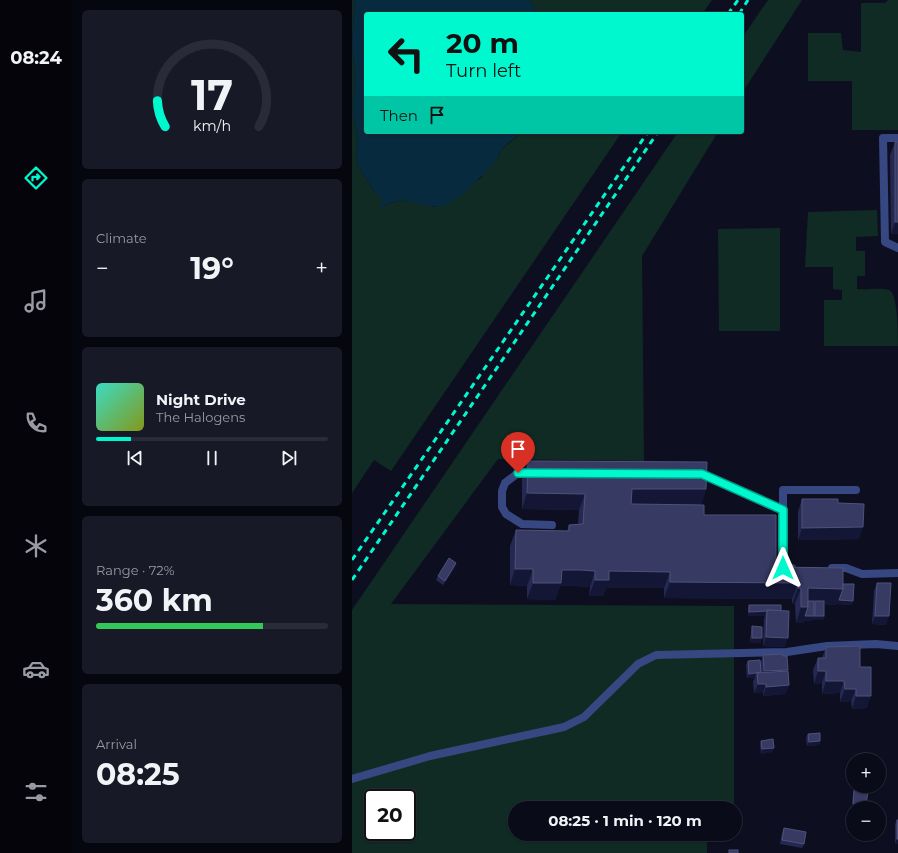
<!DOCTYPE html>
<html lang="en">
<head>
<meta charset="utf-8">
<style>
  body { margin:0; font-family:Montserrat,sans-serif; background:#181926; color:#f1f3f6; height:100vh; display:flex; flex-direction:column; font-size:15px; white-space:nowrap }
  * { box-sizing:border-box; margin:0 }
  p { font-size:13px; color:#999ba2 }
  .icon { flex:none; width:22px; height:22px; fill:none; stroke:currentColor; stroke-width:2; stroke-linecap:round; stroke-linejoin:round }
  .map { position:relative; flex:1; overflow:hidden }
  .sheet { display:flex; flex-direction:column; gap:10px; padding:10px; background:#06060e; width:280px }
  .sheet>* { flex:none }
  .guide { position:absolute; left:12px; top:12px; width:380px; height:122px; border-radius:4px; box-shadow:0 1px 3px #0004,0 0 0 1px #2a2b38; background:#00f8cf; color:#111; overflow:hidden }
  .fabs { position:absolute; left:494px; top:753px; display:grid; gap:8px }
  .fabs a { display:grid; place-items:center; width:40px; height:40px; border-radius:50%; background:#0a0b19; box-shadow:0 1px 3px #0004,0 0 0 1px #2a2b38; font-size:20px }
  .speed { position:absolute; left:12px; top:789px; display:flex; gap:8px; font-size:20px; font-weight:700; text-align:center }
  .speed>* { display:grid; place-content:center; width:52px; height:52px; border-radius:50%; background:#0a0b19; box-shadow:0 1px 3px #0004,0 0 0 1px #2a2b38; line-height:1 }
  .speed .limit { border:2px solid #111; border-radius:6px; background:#fff; color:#111 }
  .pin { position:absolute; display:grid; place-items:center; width:34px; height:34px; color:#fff; margin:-41px -17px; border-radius:50% 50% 50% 0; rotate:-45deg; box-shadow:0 0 4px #0007 }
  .pin .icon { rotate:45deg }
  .me { position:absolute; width:44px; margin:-22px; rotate:0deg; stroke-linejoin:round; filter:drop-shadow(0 0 3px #0008) }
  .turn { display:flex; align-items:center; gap:14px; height:84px; padding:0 16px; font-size:18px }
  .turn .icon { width:52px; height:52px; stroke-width:2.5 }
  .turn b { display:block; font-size:28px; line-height:34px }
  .then { display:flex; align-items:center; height:38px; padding:0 16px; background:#0003; gap:8px; font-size:15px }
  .big { font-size:30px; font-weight:700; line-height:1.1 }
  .sheet .card { flex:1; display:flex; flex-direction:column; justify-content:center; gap:6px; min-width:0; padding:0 14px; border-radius:6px; background:#181926 }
  .sheet .dial { align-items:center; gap:0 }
  .dial svg { height:104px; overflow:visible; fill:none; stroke:#2a2b38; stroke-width:7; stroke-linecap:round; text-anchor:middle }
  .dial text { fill:#f1f3f6; stroke:none }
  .song { display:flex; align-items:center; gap:12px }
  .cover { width:48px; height:48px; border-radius:6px; background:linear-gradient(135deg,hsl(170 70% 55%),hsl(70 70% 35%)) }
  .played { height:4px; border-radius:2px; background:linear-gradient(90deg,#00f8cf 15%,#2a2b38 15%) }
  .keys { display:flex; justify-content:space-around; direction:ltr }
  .heat { display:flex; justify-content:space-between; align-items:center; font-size:22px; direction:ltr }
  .charge { height:6px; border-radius:3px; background:linear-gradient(90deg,#34c759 72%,#2a2b38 0) }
  .trip { position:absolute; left:156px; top:801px; width:234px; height:40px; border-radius:20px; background:#0a0b19; box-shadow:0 1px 3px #0004,0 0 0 1px #2a2b38; font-weight:700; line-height:40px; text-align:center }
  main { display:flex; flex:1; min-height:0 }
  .menu { display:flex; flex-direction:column; width:72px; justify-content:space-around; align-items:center; background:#04040a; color:#999ba2 }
  .menu .icon { width:28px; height:28px }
  .menu .active { color:#00f8cf }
  .menu b { font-size:18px; color:#f1f3f6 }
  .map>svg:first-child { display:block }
</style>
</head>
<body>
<main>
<nav class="menu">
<b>08:24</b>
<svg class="icon active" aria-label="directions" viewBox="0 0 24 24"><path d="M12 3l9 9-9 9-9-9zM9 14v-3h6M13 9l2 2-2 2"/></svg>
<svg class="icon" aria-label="music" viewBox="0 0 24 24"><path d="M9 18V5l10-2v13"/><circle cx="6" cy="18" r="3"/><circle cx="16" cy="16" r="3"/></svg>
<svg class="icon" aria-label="phone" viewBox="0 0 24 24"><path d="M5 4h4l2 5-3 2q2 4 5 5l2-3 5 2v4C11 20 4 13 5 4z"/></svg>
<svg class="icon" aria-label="climate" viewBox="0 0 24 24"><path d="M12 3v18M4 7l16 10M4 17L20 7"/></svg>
<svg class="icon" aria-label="car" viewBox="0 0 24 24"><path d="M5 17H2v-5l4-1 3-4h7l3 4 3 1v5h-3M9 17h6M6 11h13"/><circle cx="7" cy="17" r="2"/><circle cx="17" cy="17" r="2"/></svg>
<svg class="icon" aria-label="filters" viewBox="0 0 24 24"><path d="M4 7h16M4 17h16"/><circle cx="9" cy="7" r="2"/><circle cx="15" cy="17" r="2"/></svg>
</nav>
<section class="sheet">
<div class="card dial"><svg viewBox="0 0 100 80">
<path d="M14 69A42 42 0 1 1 86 69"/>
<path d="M14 69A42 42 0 0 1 8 49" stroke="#00f8cf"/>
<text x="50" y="56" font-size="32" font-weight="700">17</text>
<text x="50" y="72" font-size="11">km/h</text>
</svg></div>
<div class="card"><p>Climate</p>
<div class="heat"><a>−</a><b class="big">19°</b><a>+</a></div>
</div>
<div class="card">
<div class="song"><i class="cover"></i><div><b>Night Drive</b><p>The Halogens</p></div></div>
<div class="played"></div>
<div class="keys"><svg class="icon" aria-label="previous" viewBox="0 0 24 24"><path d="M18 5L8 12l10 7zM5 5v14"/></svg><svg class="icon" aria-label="pause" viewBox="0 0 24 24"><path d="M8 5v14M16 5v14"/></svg><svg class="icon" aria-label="next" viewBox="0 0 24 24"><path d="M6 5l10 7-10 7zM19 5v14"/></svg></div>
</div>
<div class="card"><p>Range · 72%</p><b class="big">360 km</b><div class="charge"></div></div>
<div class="card"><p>Arrival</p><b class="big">08:25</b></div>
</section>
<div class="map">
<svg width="546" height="853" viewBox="0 0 546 853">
  <rect width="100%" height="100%" fill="#0d0f21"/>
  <g fill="#102b23" fill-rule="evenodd">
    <path d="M0,0H3L0,42L3,78L1,113L6,139L4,157L6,166L24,194L32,199L28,206L32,207C48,195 65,203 83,207L129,178L133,170L146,157L150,149L170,132H270L39,471L22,460L0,493Z"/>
    <path d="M178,0H360L350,14H186Z"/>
    <path d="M416,0H450L390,93V38Z"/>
    <path d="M536,0H546V130H500V81H456V33H489L491,50L509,52V3H533Z"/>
    <path d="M326,132H366L290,256L292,461L146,459L39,604L382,606V808H163V834H355V853H0V610ZM21,798H55V832H21Z"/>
    <path d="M525,210L526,236L504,237V251H513V276H505V289C515,290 527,287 537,290C546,293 546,334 546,346H472V300H490V290L481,289V267H453L456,212Z"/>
    <path d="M428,228V331H367L366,229Z"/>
  </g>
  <path fill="#082a3f" d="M3,0H178L186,14H14V132H170C164,137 157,142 151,148C148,151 147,155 145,159C130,175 113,197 92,205C70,212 54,191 32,207L27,206L31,199L24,194L6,166L4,157L6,139L1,113L3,78L0,42Z"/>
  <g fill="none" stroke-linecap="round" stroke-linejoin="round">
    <g stroke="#364781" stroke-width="8">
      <path d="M546,138H531L533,242L546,248"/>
      <path d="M182,472L166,473L153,483L150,491V507L154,514L170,524L200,525"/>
      <path d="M346,474H350L431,510"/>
      <path d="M440,568H431V490H504"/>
      <path d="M480,568H494L510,574L546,573"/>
      <path d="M0,779L78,756L212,727L232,717L286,664L304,655L435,652L475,646L524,644L546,646"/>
    </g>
    <g stroke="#00f8cf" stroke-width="3" stroke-dasharray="6 5" stroke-linecap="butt">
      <path d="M376,14L386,0"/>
      <path d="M387,14L396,0"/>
      <path d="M0,560L296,132"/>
      <path d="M0,580L306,132"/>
    </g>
  </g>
  <g fill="#252850">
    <path d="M543,142L546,234H539L538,155Z"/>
    <path d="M176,461L354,489L349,505L352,515L424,567L491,584L500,605L485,604V603V605L472,604V616L471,620H462V617L460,621H452L451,623H444L443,604H440V599L312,598V588H254L251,596H237L238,587L223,586H208L203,600L175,599V586L158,585V546L164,530L215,531L217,525L226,524L227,510L170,509V477Z"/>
    <path d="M450,499L486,503L507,539L446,540V512Z"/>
    <path d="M104,563L103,568L91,585L84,580L86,576Z"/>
    <path d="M525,583L534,625L520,624L522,591Z"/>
    <path d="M397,605L429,611L433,647L411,646L412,619L413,616H396V610Z"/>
    <path d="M400,626L410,638L408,643L398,642L399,631Z"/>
    <path d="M474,647L508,667L515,708L500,709L499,701L488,702V693L470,694V683L462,684L461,670L466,658H470Z"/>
    <path d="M411,655L431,656L436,670V671L437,685L433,694L411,696V692L402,693L401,681L403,678H395L394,665L396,661L409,662Z"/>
    <path d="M456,734L468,741L467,745L455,746L454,738Z"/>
    <path d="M409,741L422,748L420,752L409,754L408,745Z"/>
    <path d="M502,790L516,791L500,808L501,794Z"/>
    <path d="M545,820L546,844H543V824Z"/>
    <path d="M432,828L452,844L450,848L428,844L430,833Z"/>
  </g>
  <g fill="#141635">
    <path d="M543,222H546V234H539Z"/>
    <path d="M280,489H354L349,505H274Z"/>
    <path d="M175,493L233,494L227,510L170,509Z"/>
    <path d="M511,527L507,539L446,540L450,528Z"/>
    <path d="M104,563L103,568L91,585L93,581Z"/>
    <path d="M163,569H181L175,586L158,585Z"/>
    <path d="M210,570H229L243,571L238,587L223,586H208L203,600L175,599L181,583Z"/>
    <path d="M257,571L318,572L312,588H254L251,596H237L243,580Z"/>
    <path d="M318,582L446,583L440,599L312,598Z"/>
    <path d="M446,588H449L443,604H440Z"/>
    <path d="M456,588L491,589L485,605L463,604V601L462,604H453Z"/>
    <path d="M487,600L501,601L500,605L485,604Z"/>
    <path d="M449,607H456L462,616L460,621H452L451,623H444Z"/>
    <path d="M414,611L413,616H396L397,612Z"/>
    <path d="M463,616H472L471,620H462Z"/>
    <path d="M523,616H537L534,625L520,624Z"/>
    <path d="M414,637L436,638L433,647L411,646Z"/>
    <path d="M400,638H410L408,643L398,642Z"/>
    <path d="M436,670L433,678L409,680L412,671Z"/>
    <path d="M466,671H474L470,683L462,684Z"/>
    <path d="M404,673L403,678H395L397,674Z"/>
    <path d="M474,681H492L488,693L470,694Z"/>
    <path d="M406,684H414L411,692L402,693Z"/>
    <path d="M437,685L433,694L411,696L414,687Z"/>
    <path d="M493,689H504L499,701L488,702Z"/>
    <path d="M504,696H519L515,708L500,709Z"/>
    <path d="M468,741L467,745L455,746L457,742Z"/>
    <path d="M422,748L420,752L409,754L410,749Z"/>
    <path d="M501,804L514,805L513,808H500Z"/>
    <path d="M545,839H546V844H543Z"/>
  </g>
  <g fill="#373a63" stroke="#4e527b">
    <rect x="543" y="142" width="3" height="80"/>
    <path d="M176,461L355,462L354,489H280L279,504L352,505V515H424V567L491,568V589L456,588V607H449V588H446V583L318,582V572L257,571V580H243V571L229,570H210L209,583H181V569H163L164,530L217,531V525L231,524L233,494L175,493Z"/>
    <path d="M450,499H486V503L512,504L511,527L450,528Z"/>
    <path d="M97,558L104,563L93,581L86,576Z"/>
    <path d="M525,583H539L537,616H523Z"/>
    <path d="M491,584H502L501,601L487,600L491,589Z"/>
    <path d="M456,601H462V616H453L456,607Z"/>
    <rect x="463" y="601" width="9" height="15"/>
    <path d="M397,605H429V611L415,610V611L397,612Z"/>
    <path d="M415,610L437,611L436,638L414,637Z"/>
    <path d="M400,626L410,627V638H400Z"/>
    <path d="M508,646V667H519V696H504V689H493L492,681H474V671H466V658H474V647Z"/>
    <path d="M430,654L431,656H435L436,670L412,671L411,655Z"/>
    <path d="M408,660L409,672L397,674L396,661Z"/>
    <path d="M436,671L437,685L414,687V684H406L405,673Z"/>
    <path d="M468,733V741L457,742L456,734Z"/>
    <path d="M421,739L422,748L410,749L409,741Z"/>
    <path d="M502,790L516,791L514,805L501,804Z"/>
    <rect x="545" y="820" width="1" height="19"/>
    <path d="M432,828L454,832L452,844L430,840Z"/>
    <rect x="377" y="850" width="9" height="3"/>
  </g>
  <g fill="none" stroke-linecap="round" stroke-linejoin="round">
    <g stroke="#00a187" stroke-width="10">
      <path id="route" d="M166,473L350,474L431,510V568"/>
    </g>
    <use href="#route" stroke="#00f8cf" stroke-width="7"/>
  </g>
</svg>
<div class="fabs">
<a>+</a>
<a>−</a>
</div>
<div class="speed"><div class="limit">20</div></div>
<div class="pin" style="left:166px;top:473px;background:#d93025"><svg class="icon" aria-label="arrive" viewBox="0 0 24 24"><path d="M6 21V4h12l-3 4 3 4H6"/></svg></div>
<svg class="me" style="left:431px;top:568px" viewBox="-20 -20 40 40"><path d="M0-17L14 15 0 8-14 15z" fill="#00f8cf" stroke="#fff" stroke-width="4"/></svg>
<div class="trip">08:25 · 1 min · 120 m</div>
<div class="guide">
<div class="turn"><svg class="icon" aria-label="left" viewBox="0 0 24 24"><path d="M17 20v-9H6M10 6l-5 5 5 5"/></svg><div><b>20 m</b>Turn left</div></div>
<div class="then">Then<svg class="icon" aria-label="arrive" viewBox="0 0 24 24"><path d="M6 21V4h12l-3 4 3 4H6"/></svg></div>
</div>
</div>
</main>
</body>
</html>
